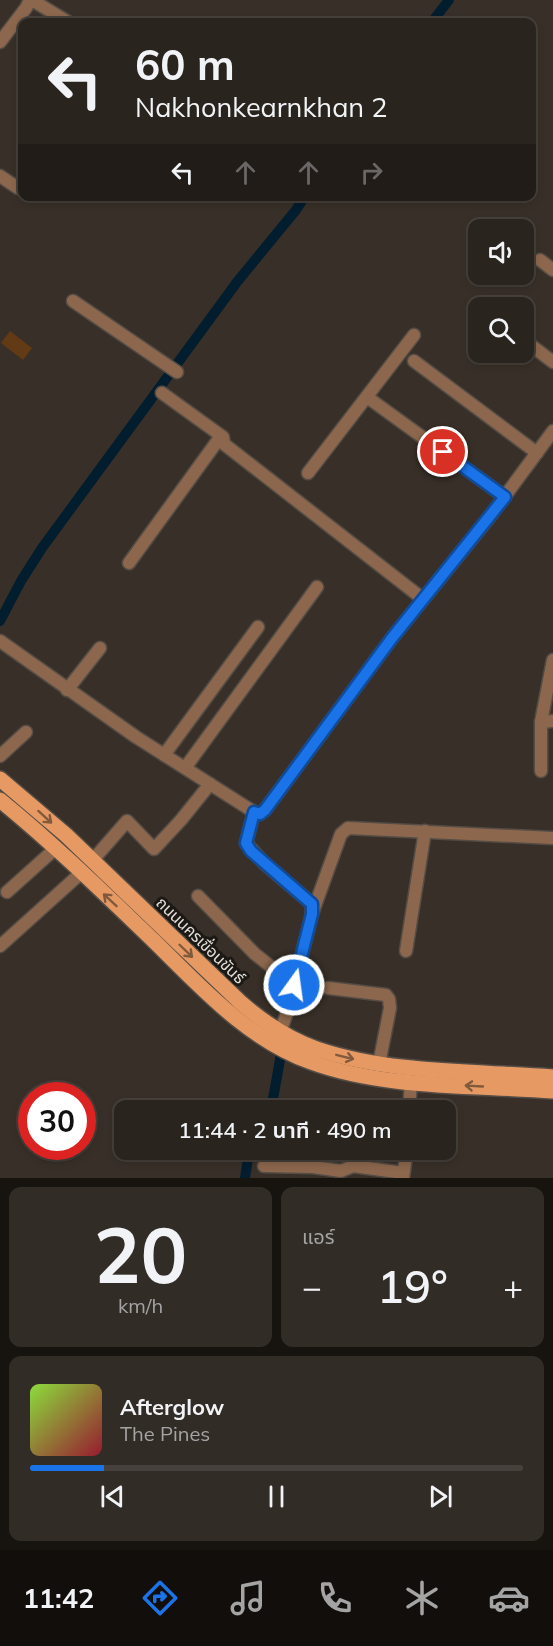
<!DOCTYPE html>
<html lang="th">
<head>
<meta charset="utf-8">
<style>
  body { margin:0; font-family:Mulish,"Noto Sans Thai",sans-serif; background:#322c27; color:#f1f3f6; height:100vh; display:flex; flex-direction:column; font-size:22px; white-space:nowrap }
  * { box-sizing:border-box; margin:0 }
  p { font-size:20px; color:#a5a4a4 }
  .icon { flex:none; width:33px; height:33px; fill:none; stroke:currentColor; stroke-width:2; stroke-linecap:round; stroke-linejoin:round }
  .map { position:relative; height:1178px; overflow:hidden }
  .drawer { display:flex; flex-direction:column; gap:9px; padding:9px; background:#171410; flex:1 }
  .drawer>* { flex:none }
  .guide { position:absolute; left:18px; top:18px; width:518px; height:183px; border-radius:12px; box-shadow:0 3px 9px #0003,0 0 0 2px #46413c; background:#2a241e; color:#f1f3f6; overflow:hidden }
  .controls { position:absolute; left:468px; top:219px; display:grid; gap:12px }
  .controls a { display:grid; place-items:center; width:66px; height:66px; border-radius:12px; background:#2a241e; box-shadow:0 3px 9px #0003,0 0 0 2px #46413c; font-size:30px }
  .speed { position:absolute; left:18px; top:1082px; display:flex; gap:12px; font-size:30px; font-weight:700; text-align:center }
  .speed>* { display:grid; place-content:center; width:78px; height:78px; border-radius:50%; background:#2a241e; box-shadow:0 3px 9px #0003,0 0 0 2px #46413c; line-height:1 }
  .speed .limit { border:9px solid #d22; background:#fff; color:#111 }
  .pin { position:absolute; display:grid; place-items:center; width:51px; height:51px; color:#fff; margin:-26px; border:3px solid #fff; border-radius:50%; box-shadow:0 2px 6px #0007 }
  .me { position:absolute; width:66px; margin:-33px; rotate:14deg; stroke-linejoin:round; filter:drop-shadow(0 0 4px #0008) }
  .turn { display:flex; align-items:center; gap:21px; height:126px; padding:0 18px; font-size:27px }
  .turn .icon { width:78px; height:78px; stroke-width:2.5 }
  .turn b { display:block; font-size:42px; line-height:51px }
  .lanes { display:flex; align-items:center; height:57px; padding:0 18px; background:#0003; justify-content:center; gap:30px; direction:ltr }
  .lanes .off { opacity:.35 }
  .big { font-size:45px; font-weight:600; line-height:1.1 }
  .drawer .tile { flex:1; display:flex; flex-direction:column; justify-content:center; gap:9px; min-width:0; padding:0 21px; border-radius:12px; background:#322c27 }
  .drawer .dial { align-items:center; gap:0 }
  .dial b { font-size:78px; line-height:1 }
  .song { display:flex; align-items:center; gap:18px }
  .cover { width:72px; height:72px; border-radius:9px; background:linear-gradient(135deg,hsl(90 70% 55%),hsl(350 70% 35%)) }
  .played { height:6px; border-radius:3px; background:linear-gradient(90deg,#1a73e8 15%,#46413c 15%) }
  .keys { display:flex; justify-content:space-around; direction:ltr }
  .heat { display:flex; justify-content:space-between; align-items:center; font-size:33px; direction:ltr }
  .drawer .tiles { flex:1; display:grid; gap:9px; grid-template-columns:1fr 1fr }
  .tile:last-child { grid-column:span 2 }
  .trip { position:absolute; left:114px; top:1100px; width:342px; height:60px; border-radius:12px; background:#2a241e; box-shadow:0 3px 9px #0003,0 0 0 2px #46413c; font-weight:600; line-height:60px; text-align:center }
  .tab-bar { display:flex; height:96px; justify-content:space-around; align-items:center; background:#110e0c; color:#a5a4a4 }
  .tab-bar .icon { width:42px; height:42px }
  .tab-bar .active { color:#1a73e8 }
  .tab-bar b { font-size:27px; color:#f1f3f6 }
  .map>svg:first-child { display:block }
</style>
</head>
<body>
<div class="map">
<svg width="553" height="1178" viewBox="0 0 553 1178">
  <rect width="100%" height="100%" fill="#383028"/>
  <g fill="none" stroke-linecap="round" stroke-linejoin="round">
    <g stroke="#021d2e" stroke-width="10">
      <path d="M432,22L449,0"/>
      <path d="M0,621L21,581L42,548L237,282L296,210L305,196"/>
      <path d="M271,1110L283,1043"/>
      <path d="M245,1178L248,1158L252,1149"/>
    </g>
  </g>
  <path fill="#633a16" d="M10,331L32,348L23,360L1,343Z"/>
  <g fill="none" stroke-linecap="round" stroke-linejoin="round">
    <g stroke="#544c45" stroke-width="15">
      <g id="minor">
        <path d="M32,0L68,22"/>
        <path d="M0,42L26,8L30,0"/>
        <path d="M0,176L18,188"/>
        <path d="M540,260L553,270"/>
        <path d="M73,301L177,372"/>
        <path d="M521,308L523,305"/>
        <path d="M524,340L553,362"/>
        <path d="M414,361L537,453"/>
        <path d="M162,393L223,437L224,444L423,599"/>
        <path d="M367,397L505,497"/>
        <path d="M308,473L414,335"/>
        <path d="M129,563L221,436"/>
        <path d="M0,641L136,737L254,812"/>
        <path d="M67,690L100,648"/>
        <path d="M541,722L553,721"/>
        <path d="M164,755L258,627"/>
        <path d="M0,756L26,732"/>
        <path d="M185,768L317,587"/>
        <path d="M541,771V722L553,660"/>
        <path d="M254,812L260,814L265,810L392,638L491,515L553,431"/>
        <path d="M254,812L246,843L264,863L312,904V914L287,1013L280,1032"/>
        <path d="M92,861L127,821L154,849L181,820L210,784"/>
        <path d="M7,892L56,848"/>
        <path d="M198,896L255,954L294,985"/>
        <path d="M312,914L341,834L348,828L552,838"/>
        <path d="M0,946L81,873"/>
        <path d="M406,951L425,831"/>
        <path d="M328,988L386,995L389,999L390,1008L379,1064"/>
        <path d="M409,1110L411,1082"/>
        <path d="M264,1166L313,1167L341,1171L353,1166L403,1173"/>
        <path d="M403,1178L407,1149"/>
      </g>
    </g>
    <g stroke="#544c45" stroke-width="18">
      <g id="major">
        <path d="M0,779L66,835L240,1002C263,1022 288,1039 317,1049C391,1074 476,1071 553,1077"/>
        <path d="M0,800C54,844 104,893 154,941C201,987 247,1039 311,1062C384,1089 475,1085 553,1091"/>
      </g>
    </g>
    <use href="#minor" stroke="#8c674d" stroke-width="12"/>
    <use href="#major" stroke="#e69963" stroke-width="15"/>
  </g>
  <defs><path id="oneway-shaft" d="M-6 0H5M1.5-3L5.5 0L1.5 3" fill="none" stroke-width="1.6" stroke-linecap="round" stroke-linejoin="round" transform="scale(1.5)"/></defs>
  <g stroke="#81593c">
    <use href="#oneway-shaft" transform="translate(45 817) rotate(42)"/>
    <use href="#oneway-shaft" transform="translate(110 900) rotate(-137)"/>
    <use href="#oneway-shaft" transform="translate(186 951) rotate(44)"/>
    <use href="#oneway-shaft" transform="translate(345 1057) rotate(14)"/>
    <use href="#oneway-shaft" transform="translate(474 1086) rotate(-177)"/>
  </g>
  <g fill="none" stroke-linecap="round" stroke-linejoin="round">
    <g stroke="#114b97" stroke-width="15">
      <path id="route" d="M294,985L312,914V904L251,851L246,843L254,812L260,814L265,810L392,638L505,497L443,452"/>
    </g>
    <use href="#route" stroke="#1a73e8" stroke-width="10"/>
  </g>
  <g text-anchor="middle" dominant-baseline="central" stroke-width="6" stroke-linejoin="round" paint-order="stroke">
    <g font-size="16" fill="#e6e1dc" stroke="#1c1915">
      <text transform="translate(201 940) rotate(44)">ถนนนครเขื่อนขันธ์</text>
    </g>
  </g>
</svg>
<div class="controls">
<a><svg class="icon" aria-label="sound" viewBox="0 0 24 24"><path d="M4 9h4l5-4v14l-5-4H4zM17 9q2 3 0 6"/></svg></a>
<a><svg class="icon" aria-label="search" viewBox="0 0 24 24"><circle cx="10" cy="10" r="6"/><path d="M15 15l6 6"/></svg></a>
</div>
<div class="speed"><div class="limit">30</div></div>
<div class="pin" style="left:443px;top:452px;background:#d93025"><svg class="icon" aria-label="arrive" viewBox="0 0 24 24"><path d="M6 21V4h12l-3 4 3 4H6"/></svg></div>
<svg class="me" style="left:294px;top:985px" viewBox="-20 -20 40 40"><circle r="17" fill="#1a73e8" stroke="#fff" stroke-width="3"/><path d="M0-11L8 9 0 5-8 9z" fill="#fff"/></svg>
<div class="trip">11:44 · 2 นาที · 490 m</div>
<div class="guide">
<div class="turn"><svg class="icon" aria-label="left" viewBox="0 0 24 24"><path d="M17 20v-9H6M10 6l-5 5 5 5"/></svg><div><b>60 m</b>Nakhonkearnkhan 2</div></div>
<div class="lanes"><svg class="icon" aria-label="left" viewBox="0 0 24 24"><path d="M17 20v-9H6M10 6l-5 5 5 5"/></svg><svg class="icon off" aria-label="ahead" viewBox="0 0 24 24"><path d="M12 20V5M6 11l6-6 6 6"/></svg><svg class="icon off" aria-label="ahead" viewBox="0 0 24 24"><path d="M12 20V5M6 11l6-6 6 6"/></svg><svg class="icon off" aria-label="right" viewBox="0 0 24 24"><path d="M7 20v-9h11M14 6l5 5-5 5"/></svg></div>
</div>
</div>
<section class="drawer">
<div class="tiles">
<div class="tile dial"><b>20</b><p>km/h</p></div>
<div class="tile"><p>แอร์</p>
<div class="heat"><a>−</a><b class="big">19°</b><a>+</a></div>
</div>
<div class="tile">
<div class="song"><i class="cover"></i><div><b>Afterglow</b><p>The Pines</p></div></div>
<div class="played"></div>
<div class="keys"><svg class="icon" aria-label="previous" viewBox="0 0 24 24"><path d="M18 5L8 12l10 7zM5 5v14"/></svg><svg class="icon" aria-label="pause" viewBox="0 0 24 24"><path d="M8 5v14M16 5v14"/></svg><svg class="icon" aria-label="next" viewBox="0 0 24 24"><path d="M6 5l10 7-10 7zM19 5v14"/></svg></div>
</div>
</div>
</section>
<nav class="tab-bar">
<b>11:42</b>
<svg class="icon active" aria-label="directions" viewBox="0 0 24 24"><path d="M12 3l9 9-9 9-9-9zM9 14v-3h6M13 9l2 2-2 2"/></svg>
<svg class="icon" aria-label="music" viewBox="0 0 24 24"><path d="M9 18V5l10-2v13"/><circle cx="6" cy="18" r="3"/><circle cx="16" cy="16" r="3"/></svg>
<svg class="icon" aria-label="phone" viewBox="0 0 24 24"><path d="M5 4h4l2 5-3 2q2 4 5 5l2-3 5 2v4C11 20 4 13 5 4z"/></svg>
<svg class="icon" aria-label="climate" viewBox="0 0 24 24"><path d="M12 3v18M4 7l16 10M4 17L20 7"/></svg>
<svg class="icon" aria-label="car" viewBox="0 0 24 24"><path d="M5 17H2v-5l4-1 3-4h7l3 4 3 1v5h-3M9 17h6M6 11h13"/><circle cx="7" cy="17" r="2"/><circle cx="17" cy="17" r="2"/></svg>
</nav>
</body>
</html>
